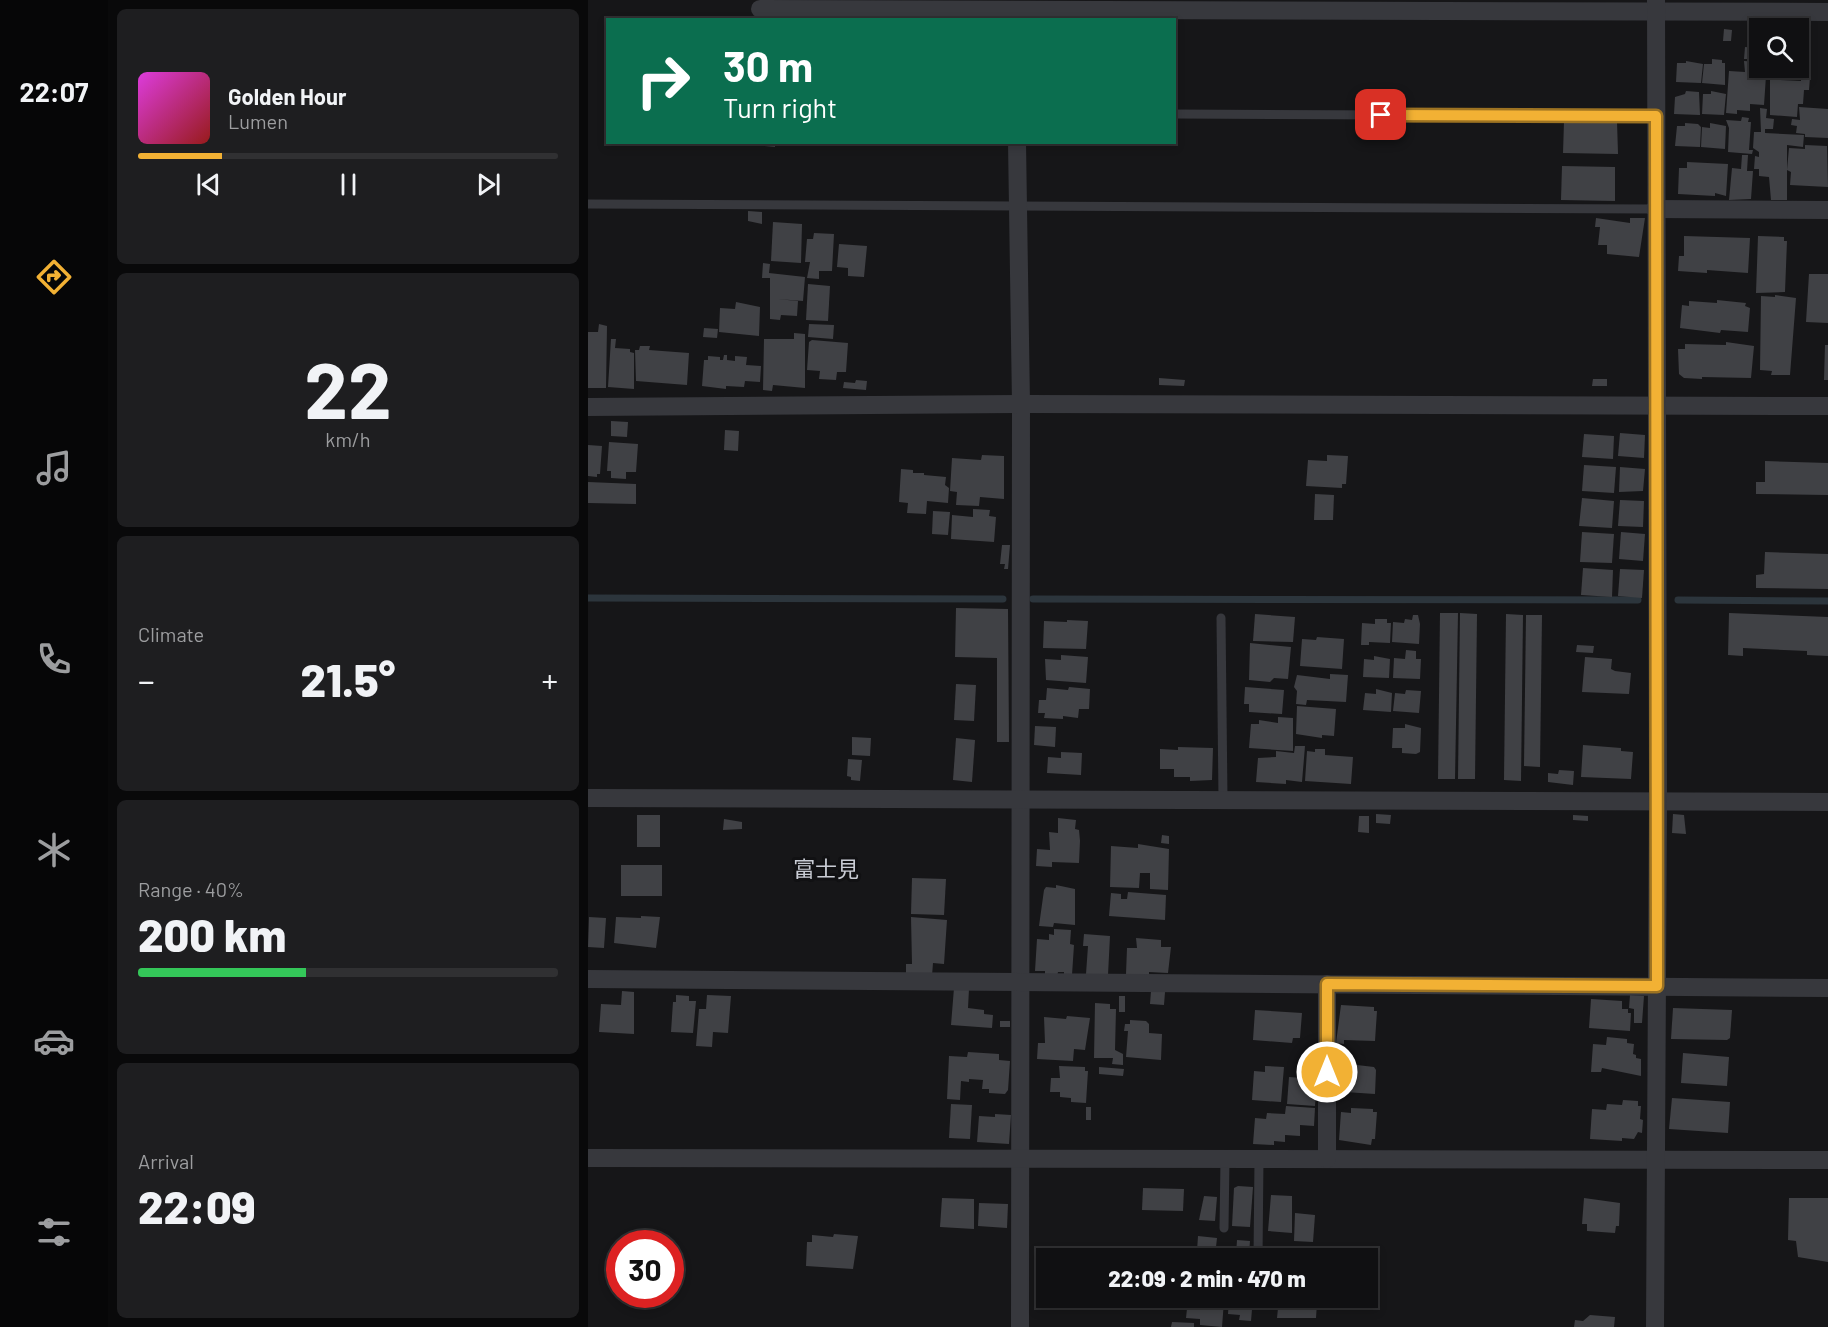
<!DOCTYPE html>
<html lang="en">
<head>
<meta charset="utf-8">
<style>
  body { margin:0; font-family:Barlow,"Noto Sans JP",sans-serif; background:#1e1e20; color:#f1f3f6; height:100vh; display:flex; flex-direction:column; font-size:22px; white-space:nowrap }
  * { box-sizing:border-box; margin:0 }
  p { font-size:20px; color:#9c9d9f }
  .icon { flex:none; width:33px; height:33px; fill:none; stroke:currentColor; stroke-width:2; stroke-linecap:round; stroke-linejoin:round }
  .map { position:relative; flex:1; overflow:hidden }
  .details { display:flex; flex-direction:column; gap:9px; padding:9px; background:#09090a; width:480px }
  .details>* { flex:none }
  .banner { position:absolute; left:18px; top:18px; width:570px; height:126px; border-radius:0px; box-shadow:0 3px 9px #0003,0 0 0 2px #303032; background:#0b6e4f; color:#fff; overflow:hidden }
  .controls { position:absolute; left:1161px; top:18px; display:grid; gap:12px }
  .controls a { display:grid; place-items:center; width:60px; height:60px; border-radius:0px; background:#101012; box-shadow:0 3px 9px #0003,0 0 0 2px #303032; font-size:30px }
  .speed { position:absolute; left:18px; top:1230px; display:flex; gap:12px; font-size:30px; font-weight:700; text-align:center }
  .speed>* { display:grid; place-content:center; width:78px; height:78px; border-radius:50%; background:#101012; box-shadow:0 3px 9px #0003,0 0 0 2px #303032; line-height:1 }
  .speed .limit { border:9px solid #d22; background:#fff; color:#111 }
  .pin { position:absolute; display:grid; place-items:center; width:51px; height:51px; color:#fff; margin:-26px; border-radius:12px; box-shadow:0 3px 9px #0006 }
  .me { position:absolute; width:66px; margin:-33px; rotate:0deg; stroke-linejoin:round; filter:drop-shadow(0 0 4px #0008) }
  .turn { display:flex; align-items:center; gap:21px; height:126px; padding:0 18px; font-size:27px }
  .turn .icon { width:78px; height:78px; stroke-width:2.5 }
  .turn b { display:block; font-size:42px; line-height:51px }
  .big { font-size:45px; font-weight:800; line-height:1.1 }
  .details .widget { flex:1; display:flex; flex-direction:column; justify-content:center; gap:9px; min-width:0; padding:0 21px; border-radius:9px; background:#1e1e20 }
  .details .dial { align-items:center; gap:0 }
  .dial b { font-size:78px; line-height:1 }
  .song { display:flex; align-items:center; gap:18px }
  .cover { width:72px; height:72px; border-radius:9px; background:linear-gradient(135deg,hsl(300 70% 55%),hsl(0 70% 35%)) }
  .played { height:6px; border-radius:3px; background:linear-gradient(90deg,#f2b134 20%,#303032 20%) }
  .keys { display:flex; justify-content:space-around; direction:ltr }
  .heat { display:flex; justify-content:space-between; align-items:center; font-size:33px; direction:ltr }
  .charge { height:9px; border-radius:4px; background:linear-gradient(90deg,#34c759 40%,#303032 0) }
  .trip { position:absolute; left:448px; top:1248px; width:342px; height:60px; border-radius:0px; background:#101012; box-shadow:0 3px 9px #0003,0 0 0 2px #303032; font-weight:800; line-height:60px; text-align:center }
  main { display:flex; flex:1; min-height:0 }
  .tab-bar { display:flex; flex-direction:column; width:108px; justify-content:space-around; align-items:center; background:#060607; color:#9c9d9f }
  .tab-bar .icon { width:42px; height:42px }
  .tab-bar .active { color:#f2b134 }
  .tab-bar b { font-size:27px; color:#f1f3f6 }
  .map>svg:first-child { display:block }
</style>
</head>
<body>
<main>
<nav class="tab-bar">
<b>22:07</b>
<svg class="icon active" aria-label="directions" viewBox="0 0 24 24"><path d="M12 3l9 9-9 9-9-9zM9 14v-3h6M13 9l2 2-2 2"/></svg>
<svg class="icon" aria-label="music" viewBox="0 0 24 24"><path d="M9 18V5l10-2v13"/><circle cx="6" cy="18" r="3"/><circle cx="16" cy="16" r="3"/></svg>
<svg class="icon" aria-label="phone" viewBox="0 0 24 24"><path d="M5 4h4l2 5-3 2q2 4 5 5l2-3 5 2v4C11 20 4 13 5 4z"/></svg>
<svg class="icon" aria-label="climate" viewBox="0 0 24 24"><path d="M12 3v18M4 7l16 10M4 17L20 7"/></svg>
<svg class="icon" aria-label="car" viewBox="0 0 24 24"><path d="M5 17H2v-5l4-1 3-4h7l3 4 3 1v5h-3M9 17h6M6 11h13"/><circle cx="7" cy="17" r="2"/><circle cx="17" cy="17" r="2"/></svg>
<svg class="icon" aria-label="filters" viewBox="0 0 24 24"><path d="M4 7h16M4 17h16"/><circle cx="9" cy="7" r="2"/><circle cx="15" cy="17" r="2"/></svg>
</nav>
<section class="details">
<div class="widget">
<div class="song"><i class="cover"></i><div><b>Golden Hour</b><p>Lumen</p></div></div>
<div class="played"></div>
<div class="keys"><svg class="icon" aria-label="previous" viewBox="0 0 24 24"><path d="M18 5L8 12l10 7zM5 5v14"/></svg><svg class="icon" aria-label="pause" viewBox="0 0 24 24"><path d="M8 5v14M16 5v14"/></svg><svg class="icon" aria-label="next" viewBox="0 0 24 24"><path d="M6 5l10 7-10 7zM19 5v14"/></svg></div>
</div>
<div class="widget dial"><b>22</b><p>km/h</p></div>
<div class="widget"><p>Climate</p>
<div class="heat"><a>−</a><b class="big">21.5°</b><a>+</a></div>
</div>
<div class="widget"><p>Range · 40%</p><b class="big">200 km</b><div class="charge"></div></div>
<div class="widget"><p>Arrival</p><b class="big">22:09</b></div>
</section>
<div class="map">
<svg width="1240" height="1327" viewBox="0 0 1240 1327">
  <rect width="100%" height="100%" fill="#161618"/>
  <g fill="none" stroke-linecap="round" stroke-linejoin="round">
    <g stroke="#2c353c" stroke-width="7">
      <path d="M0,598L415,599"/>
      <path d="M445,599L1050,600"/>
      <path d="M1090,600L1240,601"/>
    </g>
  </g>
  <g fill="#404145">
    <path d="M1136,29L1144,30L1143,41H1135Z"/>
    <path d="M1157,47L1171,48V59H1156Z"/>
    <path d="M1124,59L1134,60V63H1137V85L1114,83L1116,64H1124Z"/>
    <path d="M1098,61L1115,64L1113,83L1088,82L1089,63H1098Z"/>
    <path d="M1156,61L1172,62V72L1178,76L1176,105L1162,104V111L1149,110V114L1138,113L1141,71L1157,72Z"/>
    <path d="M1176,68H1193L1192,80L1213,81V76L1222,77L1221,90H1216L1215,104H1210L1209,117L1182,115V73L1175,72Z"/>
    <path d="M1098,91L1111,92L1112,115L1086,114L1087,97L1097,94Z"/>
    <path d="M1123,91L1138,94L1136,115L1114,114L1115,94H1123Z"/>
    <path d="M1211,107L1240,109V138L1217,137V134L1208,133L1209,126L1203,125L1204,119L1212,120Z"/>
    <path d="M1172,108L1179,109L1178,118L1186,119L1185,129H1177V133L1216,135L1215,147L1199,145V200H1183L1181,177L1171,176V169H1166L1167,156L1171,157V152L1165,148L1166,132H1173Z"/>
    <path d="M1154,117L1161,118L1160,122H1163L1161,150H1165L1164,154L1140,152L1141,128L1138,120L1153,121Z"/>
    <path d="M976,122H1029L1030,154L975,153Z"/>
    <path d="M1097,123L1110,124L1113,127L1112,147L1087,146L1089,126H1097Z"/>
    <path d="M1122,123L1138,126L1137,149L1113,147L1114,127L1122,128Z"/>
    <path d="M166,142H187V147L166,145Z"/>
    <path d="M1217,145L1239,146L1240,187L1202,185L1203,172L1199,170L1201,148L1217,149Z"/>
    <path d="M1154,155H1160L1159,171H1165L1163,199L1141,200L1144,168L1153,169Z"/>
    <path d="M1099,162L1140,164L1138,196L1127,193V196L1090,194L1091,168H1099Z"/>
    <path d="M974,166L1027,167V201L973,200Z"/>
    <path d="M160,211L174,212V224L160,221Z"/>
    <path d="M1008,218L1042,223V218H1057L1051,257L1019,254V245H1010L1012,227H1007Z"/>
    <path d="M185,222L214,224L213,263L183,261Z"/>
    <path d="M226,233L246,234L244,271H231V279L219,278L222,262H217L219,239H225Z"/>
    <path d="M1096,236L1162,238L1160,273L1119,270V273L1090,271L1091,256H1096Z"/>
    <path d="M1170,236L1196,237V241H1199L1197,292L1168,293Z"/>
    <path d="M251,244L279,246L276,277L260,276V268L249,267Z"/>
    <path d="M175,263L182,264L181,273L217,277L215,301L189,299L210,301L209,316L193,315L192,320L182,319V278H174Z"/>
    <path d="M1221,274H1240V323L1218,322Z"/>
    <path d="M220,284L242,286L240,321L218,320Z"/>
    <path d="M1187,295L1208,298L1202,375H1183L1184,371L1172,370L1173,296L1187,297Z"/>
    <path d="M1129,300L1158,303L1157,306L1162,308L1160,332L1133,330L1132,333L1092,328L1094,305L1101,306V301L1129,303Z"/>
    <path d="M148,302L172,307L171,336L131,332L132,308L147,309Z"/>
    <path d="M11,324L19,326L18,388H0V332H10Z"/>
    <path d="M221,324L246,325L245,339L220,337Z"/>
    <path d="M116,328L130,329L129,338L115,337Z"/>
    <path d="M206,333L217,334V388L185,385L184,391L175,390L176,339H206Z"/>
    <path d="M23,339H28L27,348L42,349V352L46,353V389L20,387Z"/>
    <path d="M224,340L260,343L258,372H249L248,380L231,379L232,371L219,370L221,342Z"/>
    <path d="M1138,342L1166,346L1163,378L1114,377V379L1096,378L1091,374L1090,349H1097V344L1138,345Z"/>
    <path d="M1237,345H1240V380H1236Z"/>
    <path d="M52,346H62L61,350L101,353L99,385L48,381L47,350H51Z"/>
    <path d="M136,355H139V360L147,361V356L159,357L158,365L173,366L172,382L157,381L156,387L138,386V389L114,386L116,360H120V356L132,357V360H135Z"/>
    <path d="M571,378L597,380L596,386L571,385Z"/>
    <path d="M1005,379H1019V386H1004Z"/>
    <path d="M268,380L279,381L278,390L255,388L256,382L267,383Z"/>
    <path d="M23,421L40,422L39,437L23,436Z"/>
    <path d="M137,430L151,431L150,451L136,450Z"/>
    <path d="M1032,433L1057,435L1056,458L1030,456Z"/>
    <path d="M996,434L1026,436L1025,459L994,457Z"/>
    <path d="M21,442L50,444L48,472H38V479L23,478V471H19Z"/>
    <path d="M0,445L14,446L12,474H9V477L0,476Z"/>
    <path d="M394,455L416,456V499L392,497L391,506L368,505L369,492L362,491L364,458L393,460Z"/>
    <path d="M739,455L760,456L758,484H754V488L718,486L720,460L739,461Z"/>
    <path d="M1177,461L1240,463V495L1168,494V482H1177Z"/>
    <path d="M996,465L1028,467L1026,493L994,491Z"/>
    <path d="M1032,467L1057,469L1055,491L1031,492Z"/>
    <path d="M313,469L325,470V473H336V475L358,477L357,485L361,488L360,503L339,501L338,514L319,513L320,503L311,502Z"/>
    <path d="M0,482L48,484V504L0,503Z"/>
    <path d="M727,494L746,495L745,520H726Z"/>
    <path d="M994,498L1026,501L1024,528L991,526Z"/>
    <path d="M1032,500L1056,501L1055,527L1030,526Z"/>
    <path d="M385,509L402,510L401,516L408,517L406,542L363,539L364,515L385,517Z"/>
    <path d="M345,511L362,512L360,535L344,534Z"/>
    <path d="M994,532L1026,534L1024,563L992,562Z"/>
    <path d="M1033,532L1057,534L1055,561L1031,559Z"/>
    <path d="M414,545H422L420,569H416L417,564H412Z"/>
    <path d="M1177,552L1240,554V589L1168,588V575L1176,574Z"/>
    <path d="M995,568L1025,570L1024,597L993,595Z"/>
    <path d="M1032,569L1056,570L1054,598L1030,596Z"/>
    <path d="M368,608L420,609L421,742H409V658L367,657Z"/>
    <path d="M852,613H870L867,779H850Z"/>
    <path d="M872,613L889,614L887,779H870Z"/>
    <path d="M1141,613L1240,617V656L1219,655V651L1155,648V656L1140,655Z"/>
    <path d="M667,614L707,617L705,642L665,641Z"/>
    <path d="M918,614L935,615L933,781L916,780Z"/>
    <path d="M825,615H830L832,624L831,644L804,642L805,622L816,623L817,619L824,620Z"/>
    <path d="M938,615H954L952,767L936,766Z"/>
    <path d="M787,619H799V623H803L802,643L781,642V645H773L774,623L787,624Z"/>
    <path d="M479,620L500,621L498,649L455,648L456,621L479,622Z"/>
    <path d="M729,637L756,639L754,669L712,666L714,639L728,640Z"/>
    <path d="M662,643L703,647L700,679L686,678L682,682L661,680Z"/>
    <path d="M989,645L1006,646L1005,653L988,652Z"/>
    <path d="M818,650L828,651V659H833L832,679L805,678L806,658L817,659Z"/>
    <path d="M473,655L500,657L498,683L458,680L457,659L473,660Z"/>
    <path d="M786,656L802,659L801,678L775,677L776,659L786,660Z"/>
    <path d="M997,657L1024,659L1023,669L1027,671L1043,673L1041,694L994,692Z"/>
    <path d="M742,674L760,675L758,702L719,700L718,705L708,704L709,691L706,687L709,675L742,679Z"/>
    <path d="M368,684L388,685L386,721L366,720Z"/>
    <path d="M481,687L502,689L501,709H491L490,718L475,716V719L456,718L457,713H450L451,700H458L459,688L480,690Z"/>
    <path d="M657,687L696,690L694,714L661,712V704H656Z"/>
    <path d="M788,689L804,693L803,712L775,710L777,693L788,694Z"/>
    <path d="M818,690L833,691L831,713L805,711L807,693L817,694Z"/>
    <path d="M709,706L748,709L746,736L734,735V738L708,734Z"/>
    <path d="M690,717L705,718V751L661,748L663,724H671V720L690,723Z"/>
    <path d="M817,724L833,728L832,752L828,754L814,753V748H804L805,728H817Z"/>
    <path d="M447,726L468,727L467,747L446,745Z"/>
    <path d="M264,737L283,738L282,756L264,755Z"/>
    <path d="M368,738L387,740L384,782L365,780Z"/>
    <path d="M995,745L1033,748V751L1045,752L1043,779L993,777Z"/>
    <path d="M707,746H717L714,782L698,780V784L668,782L670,758L688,757V751L706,753Z"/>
    <path d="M590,747L625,748L624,780L602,781V777H586V769H572V749L590,750Z"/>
    <path d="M727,749H737V755L765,757L763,784L717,781L719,751L727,752Z"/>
    <path d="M473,752L494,753L493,775L459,773L460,757L473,758Z"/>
    <path d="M260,759L274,760L272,781L263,780V777L259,776Z"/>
    <path d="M971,770L986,771L985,785L960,782V773L970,774Z"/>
    <path d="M788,814L803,815L802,824L788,823Z"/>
    <path d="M1085,814L1096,815L1098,834L1084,833Z"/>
    <rect x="49" y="815" width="23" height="32"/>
    <path d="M985,815L1000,816V821L985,820Z"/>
    <path d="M771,816H781V833L770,832Z"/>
    <path d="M470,818L488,820L487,829L491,830L492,841L491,863L464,862V867L448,866L449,849L462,850L461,832L470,833Z"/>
    <path d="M136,819L154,822V829L135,830Z"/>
    <path d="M574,835L581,836V844L573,843Z"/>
    <path d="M550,844L581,849L580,890L562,889V873H552L551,888L522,887L523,846L550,848Z"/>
    <rect x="33" y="865" width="41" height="31"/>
    <path d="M324,878L358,879L356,915L323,914Z"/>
    <path d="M468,885L487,889V925L466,923L465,927L451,926L456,890L458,887L468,888Z"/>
    <path d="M540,892L578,895L577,920L521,916L523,893L533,894V899H539Z"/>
    <path d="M53,916L72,917L68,948L26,943L28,917L53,918Z"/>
    <path d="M1,917L18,918L16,948L0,947Z"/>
    <path d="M323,917L359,920L356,964L345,963L344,976L318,974V964H324Z"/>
    <path d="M466,929L483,930L482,944L486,945L484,975H476V972H470L469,976L457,975V971H447L449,939L461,940V934L466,935Z"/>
    <path d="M496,934L522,936L520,975L498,974L500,946H495Z"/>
    <path d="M548,938L573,940V947H583L580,973L561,972V976L538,974L539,948H549Z"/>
    <path d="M366,988L381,989L380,1008L396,1010V1014L405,1015L404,1028L363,1025Z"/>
    <path d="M34,991L46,992V1034L11,1032L13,1004L33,1005Z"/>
    <path d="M563,991L577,992L576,1005L562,1004Z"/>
    <path d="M88,995L101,996V1001H108L105,1033L83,1032L85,1002H88Z"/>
    <path d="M119,995L143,996L140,1033L125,1032L124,1047L108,1046L111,1009H118Z"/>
    <path d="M1042,995L1056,996L1054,1023H1046V1009L1041,1008Z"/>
    <rect x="531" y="996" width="6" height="16"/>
    <path d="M1003,999L1034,1001V1009H1040V1013H1043L1042,1031L1001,1028Z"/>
    <path d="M507,1003L522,1004V1009H528L527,1050L535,1054V1065L524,1064L525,1058H506Z"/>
    <path d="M753,1005L786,1007V1011H789L787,1041L756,1040V1044L748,1043Z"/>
    <path d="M1085,1008L1144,1010L1142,1038L1139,1040L1083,1039Z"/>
    <path d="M667,1010L714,1013L712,1038H705L704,1043L665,1040Z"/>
    <path d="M479,1016L502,1018L497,1050L486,1049L485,1061L449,1059L450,1043H457L456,1017L478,1019Z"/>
    <path d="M542,1020L558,1021L561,1024V1033L574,1034L573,1060L538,1057L540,1031H536L537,1024H542Z"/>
    <rect x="412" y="1021" width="10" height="6"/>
    <path d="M1019,1037L1039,1039V1043L1046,1044L1045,1054L1048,1055V1058L1053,1059V1076L1014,1068L1013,1072H1003L1005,1044L1018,1045Z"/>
    <path d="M380,1052L411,1054V1060L422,1061L420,1090L417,1094L401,1093V1089H394L395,1080L381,1079V1082L373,1081L372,1100L359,1099L361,1056L379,1057Z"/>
    <path d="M1095,1053L1141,1057L1139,1086L1093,1083Z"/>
    <path d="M752,1063L786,1067L788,1070L787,1094L757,1092V1096L750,1095Z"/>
    <path d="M471,1066L497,1067V1071H500L498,1103L483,1102V1098L472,1097V1092H462L463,1078H472Z"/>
    <path d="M677,1066L696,1067L693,1102L664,1100L666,1071L677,1072Z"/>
    <path d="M511,1067L536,1069L535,1076L511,1074Z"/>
    <path d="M701,1077L729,1079L727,1106L699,1104Z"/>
    <path d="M1084,1098L1142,1102L1140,1133L1081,1129Z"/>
    <path d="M1035,1100L1050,1101V1106H1053L1052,1119L1055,1120L1054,1133L1050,1132L1046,1139L1034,1138V1141L1002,1139L1004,1109L1018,1110L1019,1104L1034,1105Z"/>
    <path d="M363,1104L384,1105L382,1139L361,1138Z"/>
    <path d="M698,1106L727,1108L726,1126L712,1125V1136L697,1135V1142L686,1141V1145L665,1144L667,1118L678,1119L679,1113L697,1114Z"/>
    <rect x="498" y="1107" width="5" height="13"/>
    <path d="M763,1108L785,1109V1112H789L787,1139H784L783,1145L751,1140L753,1112L763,1113Z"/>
    <path d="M407,1114L423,1115L421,1144L389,1142L391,1116L407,1117Z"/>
    <path d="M650,1186L665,1187L662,1227L644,1226L646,1188Z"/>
    <path d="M555,1188L596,1189L595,1211L554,1210Z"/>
    <path d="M683,1195L704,1196V1233L680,1231Z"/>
    <path d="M616,1196L629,1197L627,1221L611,1220Z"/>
    <path d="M354,1198L386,1199V1229L352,1227Z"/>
    <path d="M996,1198L1032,1203L1031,1226H1028L1027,1233L999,1231V1224H994Z"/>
    <path d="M1201,1198H1240V1262L1210,1257L1208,1241L1200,1240Z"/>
    <path d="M391,1203L420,1204L419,1228L390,1226Z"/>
    <path d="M707,1213L727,1215L725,1242L706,1241Z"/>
    <path d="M246,1234L270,1236L265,1269L218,1266L219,1242H224V1235L245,1237Z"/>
    <path d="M610,1236L629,1238L628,1247L639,1248L638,1258H616L617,1252L609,1251Z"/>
    <path d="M649,1240L662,1241L661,1254H664V1258H641V1254L648,1255Z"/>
    <path d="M708,1246L728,1247V1258H707Z"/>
    <path d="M682,1255L706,1256L705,1258H682Z"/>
    <path d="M611,1298H630V1301H636L634,1327L612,1325V1319L598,1318L600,1299L611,1300Z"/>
    <path d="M641,1298H665L663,1321L651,1320L652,1315L640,1314Z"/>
    <path d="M691,1298H712V1302L729,1303L728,1318H689Z"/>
    <path d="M1002,1315L1027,1317L1026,1327H986L987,1320L995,1321Z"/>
    <path d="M584,1322L606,1323V1327H583Z"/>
  </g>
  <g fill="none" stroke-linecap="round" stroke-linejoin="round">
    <g stroke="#37383d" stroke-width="9">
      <path d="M586,114L1068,116"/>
      <path d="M0,204L1067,209"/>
      <path d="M633,618L635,799"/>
      <path d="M636,1228L637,1159"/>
      <path d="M670,1258L671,1159"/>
    </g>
    <g stroke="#37383d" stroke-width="18">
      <path d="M172,9L1240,12"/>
      <path d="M429,142L433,404L432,1327"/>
      <path d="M1067,209L1240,210"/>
      <path d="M0,407L433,404L1240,406"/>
      <path d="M0,798L1240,802"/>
      <path d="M0,979L1240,988"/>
      <path d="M0,1158L1240,1160"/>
      <path d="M739,1159V984"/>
      <path d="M1067,1327L1070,801L1068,0"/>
    </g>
  </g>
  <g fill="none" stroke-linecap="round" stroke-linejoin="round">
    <g stroke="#9d7322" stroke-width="15">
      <path id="route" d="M739,1072V984L1069,986L1068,116L793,115"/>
    </g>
    <use href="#route" stroke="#f2b134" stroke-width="10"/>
  </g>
  <g text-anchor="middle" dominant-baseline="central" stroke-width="6" stroke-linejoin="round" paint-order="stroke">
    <g font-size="22" fill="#c9ccd4" stroke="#111113">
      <text x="238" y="868">富士見</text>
    </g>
  </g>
</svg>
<div class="controls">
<a><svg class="icon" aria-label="search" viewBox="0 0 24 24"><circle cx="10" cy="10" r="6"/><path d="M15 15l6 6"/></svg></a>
</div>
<div class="speed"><div class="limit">30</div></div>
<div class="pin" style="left:793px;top:115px;background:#d93025"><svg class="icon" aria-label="arrive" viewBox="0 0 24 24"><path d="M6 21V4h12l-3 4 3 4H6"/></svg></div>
<svg class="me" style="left:739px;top:1072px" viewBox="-20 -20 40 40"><circle r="17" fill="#f2b134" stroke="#fff" stroke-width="3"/><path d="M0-11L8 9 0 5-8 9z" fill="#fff"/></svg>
<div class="trip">22:09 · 2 min · 470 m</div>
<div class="banner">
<div class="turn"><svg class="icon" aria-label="right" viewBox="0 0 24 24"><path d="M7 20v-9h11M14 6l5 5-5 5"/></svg><div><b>30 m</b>Turn right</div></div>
</div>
</div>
</main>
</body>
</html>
